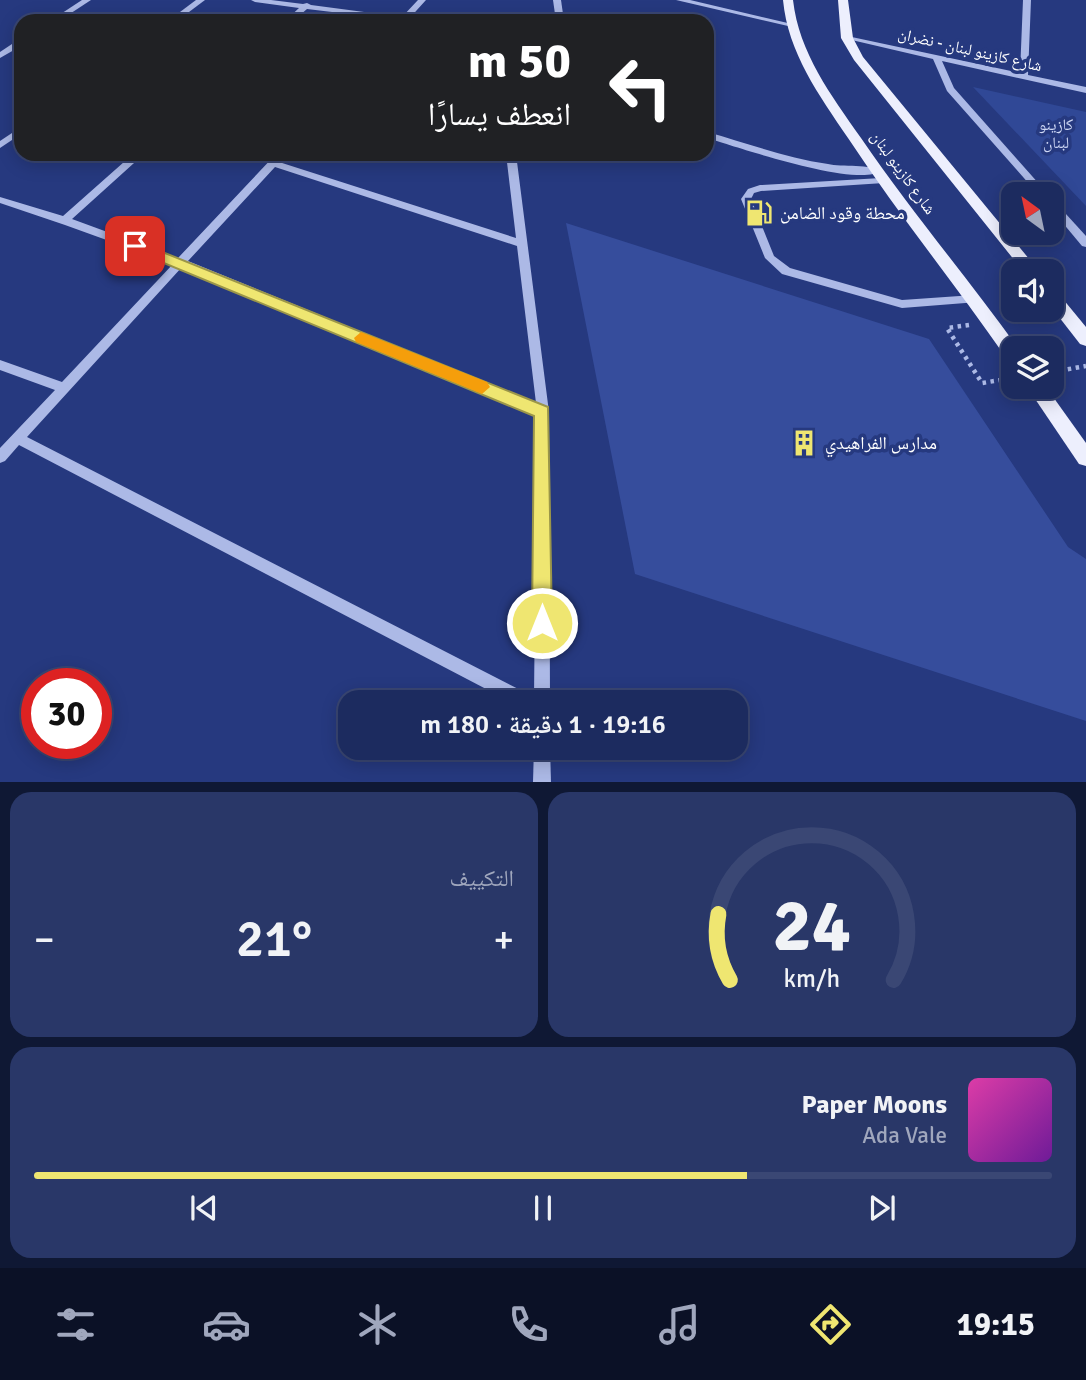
<!DOCTYPE html>
<html lang="ar">
<head>
<meta charset="utf-8">
<style>
  body { margin:0; font-family:Signika,"Noto Naskh Arabic",sans-serif; background:#293768; color:#f1f3f6; direction:rtl; height:100vh; display:flex; flex-direction:column; font-size:26px; white-space:nowrap }
  * { box-sizing:border-box; margin:0 }
  p { font-size:23px; color:#a0a7bd }
  .icon { flex:none; width:38px; height:38px; fill:none; stroke:currentColor; stroke-width:2; stroke-linecap:round; stroke-linejoin:round }
  .map { position:relative; height:782px; overflow:hidden; direction:ltr }
  .panel { display:flex; flex-direction:column; gap:10px; padding:10px; background:#0f1834; flex:1 }
  .panel>* { flex:none }
  .top-card { position:absolute; left:14px; top:14px; width:700px; height:147px; border-radius:21px; box-shadow:0 4px 18px #0003,0 0 0 2px #3a4774; direction:rtl; background:#202124; color:#fff; overflow:hidden }
  .needle { width:46px; rotate:327deg }
  .controls { position:absolute; left:1001px; top:182px; display:grid; gap:14px }
  .controls a { display:grid; place-items:center; width:63px; height:63px; border-radius:14px; background:#1c2b5f; box-shadow:0 4px 18px #0003,0 0 0 2px #3a4774; font-size:35px }
  .speed { position:absolute; left:21px; top:668px; display:flex; gap:14px; font-size:35px; font-weight:700; text-align:center }
  .speed>* { display:grid; place-content:center; width:91px; height:91px; border-radius:50%; background:#1c2b5f; box-shadow:0 4px 18px #0003,0 0 0 2px #3a4774; line-height:1 }
  .speed .limit { border:10px solid #d22; background:#fff; color:#111 }
  .pin { position:absolute; display:grid; place-items:center; width:60px; height:60px; color:#fff; margin:-30px; border-radius:14px; box-shadow:0 4px 10px #0006 }
  .me { position:absolute; width:77px; margin:-38px; rotate:0deg; stroke-linejoin:round; filter:drop-shadow(0 0 5px #0008) }
  .turn { display:flex; align-items:center; gap:24px; height:147px; padding:0 28px; font-size:32px }
  .turn .icon { width:91px; height:91px; stroke-width:2.5 }
  .turn b { display:block; font-size:49px; line-height:60px }
  .big { font-size:52px; font-weight:600; line-height:1.1 }
  .panel .widget { flex:1; display:flex; flex-direction:column; justify-content:center; gap:10px; min-width:0; padding:0 24px; border-radius:21px; background:#293768 }
  .panel .dial { align-items:center; gap:0 }
  .dial svg { height:182px; overflow:visible; fill:none; stroke:#3a4774; stroke-width:7; stroke-linecap:round; text-anchor:middle }
  .dial text { fill:#f1f3f6; stroke:none }
  .song { display:flex; align-items:center; gap:21px }
  .cover { width:84px; height:84px; border-radius:10px; background:linear-gradient(135deg,hsl(320 70% 55%),hsl(280 70% 35%)) }
  .played { height:7px; border-radius:4px; background:linear-gradient(90deg,#efe671 70%,#3a4774 70%) }
  .keys { display:flex; justify-content:space-around; direction:ltr }
  .heat { display:flex; justify-content:space-between; align-items:center; font-size:38px; direction:ltr }
  .panel .tiles { flex:1; display:grid; gap:10px; grid-template-columns:1fr 1fr }
  .widget:last-child { grid-column:span 2 }
  .trip { position:absolute; left:338px; top:690px; width:410px; height:70px; border-radius:21px; background:#1c2b5f; box-shadow:0 4px 18px #0003,0 0 0 2px #3a4774; font-weight:600; line-height:70px; text-align:center; direction:rtl }
  .tab-bar { display:flex; height:112px; justify-content:space-around; align-items:center; background:#0b1126; color:#a0a7bd }
  .tab-bar .icon { width:49px; height:49px }
  .tab-bar .current { color:#efe671 }
  .tab-bar b { font-size:32px; color:#f1f3f6 }
  .map>svg:first-child { display:block }
</style>
</head>
<body>
<div class="map">
<svg width="1086" height="782" viewBox="0 0 1086 782">
  <rect width="100%" height="100%" fill="#26397f"/>
  <path fill="#304896" d="M973,87L1086,112V206Z"/>
  <path fill="#364d9c" d="M566,223L929,339L1068,547L1086,559V721L635,574Z"/>
  <g fill="none" stroke-linecap="round" stroke-linejoin="round">
    <g stroke="#acb9e6" stroke-width="4.5" stroke-dasharray="3.5 4.5" stroke-linecap="butt">
      <path d="M969,325L947,328L982,383L1013,378"/>
      <path d="M1052,372L1086,366"/>
    </g>
    <g fill="#acb9e6" fill-rule="evenodd">
      <path d="M82,0H91L59,21H50Z"/>
      <path d="M196,0H205L177,21H168Z"/>
      <path d="M251,0H271L303,4L307,3L311,5L402,17L418,0H426L407,21L307,9L293,21H285L299,8L255,2Z"/>
      <path d="M553,0H561L564,21H556Z"/>
      <path d="M676,0H690L792,24L788,26Z"/>
      <path d="M1023,0H1031L1028,75L1086,87V93L942,61L954,88L1048,194H1038L947,91L933,59L843,38L847,36L1020,73Z"/>
      <path d="M18,40H21V46L0,58V52Z"/>
      <path d="M21,127V134L0,148V141Z"/>
      <path d="M707,132C747,143 786,158 828,164C841,167 872,164 881,171C857,188 737,147 707,138Z"/>
      <path d="M133,154H144L72,219L178,258L276,154H286L279,162L516,238L506,154H516L549,412L550,702H511L19,445L5,461L0,463V448L55,390L0,370V360L62,382L173,264L65,225L0,203V197L63,216ZM275,167L517,246L536,403L188,261ZM182,267L537,415L534,697L27,437Z"/>
      <path d="M881,178L886,181L884,183L761,191L754,193L751,199L774,256L790,268L902,300L974,295L980,299L978,302L902,308L782,274L765,258L741,199L748,189L760,185Z"/>
      <path d="M1052,201L1055,202L1086,236V247L1082,246L1052,210Z"/>
      <path d="M534,747H550L551,782H533Z"/>
    </g>
    <g fill="#edeffd" fill-rule="evenodd">
      <path d="M783,0H793C799,53 831,95 861,138C910,210 967,277 1018,348H1013V361L1007,359C955,284 898,214 848,138C819,95 788,53 783,0Z"/>
      <path d="M838,0H848L853,38L863,57L1039,271H1023L854,60L841,38Z"/>
      <path d="M1052,291L1058,293L1086,327V346L1080,344L1052,308Z"/>
      <path d="M1027,387H1046L1086,443V466L1079,464Z"/>
    </g>
  </g>
  <path fill="#efe671" stroke="#9b9649" stroke-width="2" d="M135,241L548,407L552,623L549,630L542,633L535,630L532,623L534,416L130,249V242Z"/>
  <path fill="#f59e0b" d="M361,332L487,382L490,387L482,394L356,342L354,338Z"/>
  <defs>
    <g id="fuel-bare" transform="scale(2.1)"><path d="M-5.5-6h7V0h2V4h1.3V-2.5L3-4.5l.8-.8L6-3V5H2.5V1h-1V6h-7ZM-4.2-4.7v3.2H.2V-4.7Z" fill="#efe671" stroke="#26397f" stroke-width="2.5" paint-order="stroke"/></g>
    <g id="building-bare" transform="scale(2.1)"><path d="M-4-6H4V6H1V3H-1V6H-4ZM-2.5-4.3h1.7v1.8h-1.7ZM.8-4.3h1.7v1.8H.8ZM-2.5-1h1.7V.8h-1.7ZM.8-1h1.7V.8H.8Z" fill="#efe671" stroke="#26397f" stroke-width="2.5" paint-order="stroke"/></g>
  </defs>
  <g fill-rule="evenodd">
    <use href="#fuel-bare" x="759" y="213"/>
    <use href="#building-bare" x="804" y="443"/>
  </g>
  <g text-anchor="middle" dominant-baseline="central" stroke-width="7" stroke-linejoin="round" paint-order="stroke">
    <g font-size="16" fill="#fff" stroke="#26397f">
      <text transform="translate(970 50) rotate(13)">شارع كازينو لبنان - نضران</text>
      <text transform="translate(903 173) rotate(54)">شارع كازينو لبنان</text>
    </g>
    <g font-size="16" fill="#cfd8f5" stroke="#26397f">
      <text x="1056" y="125">كازينو<tspan x="1056" dy="18">لبنان</tspan></text>
    </g>
    <g font-size="18" fill="#fff" stroke="#26397f" text-anchor="start">
      <text x="780" y="213">محطة وقود الضامن</text>
      <text x="825" y="443">مدارس الفراهيدي</text>
    </g>
  </g>
</svg>
<div class="controls">
<a><svg class="needle" viewBox="-14 -14 28 28"><path d="M0-13l5 13h-10z" fill="#e53935"/><path d="M0 13l5-13h-10z" fill="#a0a7bd"/></svg></a>
<a><svg class="icon" aria-label="sound" viewBox="0 0 24 24"><path d="M4 9h4l5-4v14l-5-4H4zM17 9q2 3 0 6"/></svg></a>
<a><svg class="icon" aria-label="layers" viewBox="0 0 24 24"><path d="M12 4l9 5-9 5-9-5zM3 14l9 5 9-5"/></svg></a>
</div>
<div class="speed"><div class="limit">30</div></div>
<div class="pin" style="left:135px;top:246px;background:#d93025"><svg class="icon" aria-label="arrive" viewBox="0 0 24 24"><path d="M6 21V4h12l-3 4 3 4H6"/></svg></div>
<svg class="me" style="left:542px;top:623px" viewBox="-20 -20 40 40"><circle r="17" fill="#efe671" stroke="#fff" stroke-width="3"/><path d="M0-11L8 9 0 5-8 9z" fill="#fff"/></svg>
<div class="trip">19:16 · 1 دقيقة · 180 m</div>
<div class="top-card">
<div class="turn"><svg class="icon" aria-label="left" viewBox="0 0 24 24"><path d="M17 20v-9H6M10 6l-5 5 5 5"/></svg><div><b>50 m</b>انعطف يسارًا</div></div>
</div>
</div>
<section class="panel">
<div class="tiles">
<div class="widget dial"><svg viewBox="0 0 100 80">
<path d="M14 69A42 42 0 1 1 86 69"/>
<path d="M14 69A42 42 0 0 1 9 40" stroke="#efe671"/>
<text x="50" y="56" font-size="32" font-weight="700">24</text>
<text x="50" y="72" font-size="11">km/h</text>
</svg></div>
<div class="widget"><p>التكييف</p>
<div class="heat"><a>−</a><b class="big">21°</b><a>+</a></div>
</div>
<div class="widget">
<div class="song"><i class="cover"></i><div><b>Paper Moons</b><p>Ada Vale</p></div></div>
<div class="played"></div>
<div class="keys"><svg class="icon" aria-label="previous" viewBox="0 0 24 24"><path d="M18 5L8 12l10 7zM5 5v14"/></svg><svg class="icon" aria-label="pause" viewBox="0 0 24 24"><path d="M8 5v14M16 5v14"/></svg><svg class="icon" aria-label="next" viewBox="0 0 24 24"><path d="M6 5l10 7-10 7zM19 5v14"/></svg></div>
</div>
</div>
</section>
<nav class="tab-bar">
<b>19:15</b>
<svg class="icon current" aria-label="directions" viewBox="0 0 24 24"><path d="M12 3l9 9-9 9-9-9zM9 14v-3h6M13 9l2 2-2 2"/></svg>
<svg class="icon" aria-label="music" viewBox="0 0 24 24"><path d="M9 18V5l10-2v13"/><circle cx="6" cy="18" r="3"/><circle cx="16" cy="16" r="3"/></svg>
<svg class="icon" aria-label="phone" viewBox="0 0 24 24"><path d="M5 4h4l2 5-3 2q2 4 5 5l2-3 5 2v4C11 20 4 13 5 4z"/></svg>
<svg class="icon" aria-label="climate" viewBox="0 0 24 24"><path d="M12 3v18M4 7l16 10M4 17L20 7"/></svg>
<svg class="icon" aria-label="car" viewBox="0 0 24 24"><path d="M5 17H2v-5l4-1 3-4h7l3 4 3 1v5h-3M9 17h6M6 11h13"/><circle cx="7" cy="17" r="2"/><circle cx="17" cy="17" r="2"/></svg>
<svg class="icon" aria-label="filters" viewBox="0 0 24 24"><path d="M4 7h16M4 17h16"/><circle cx="9" cy="7" r="2"/><circle cx="15" cy="17" r="2"/></svg>
</nav>
</body>
</html>
